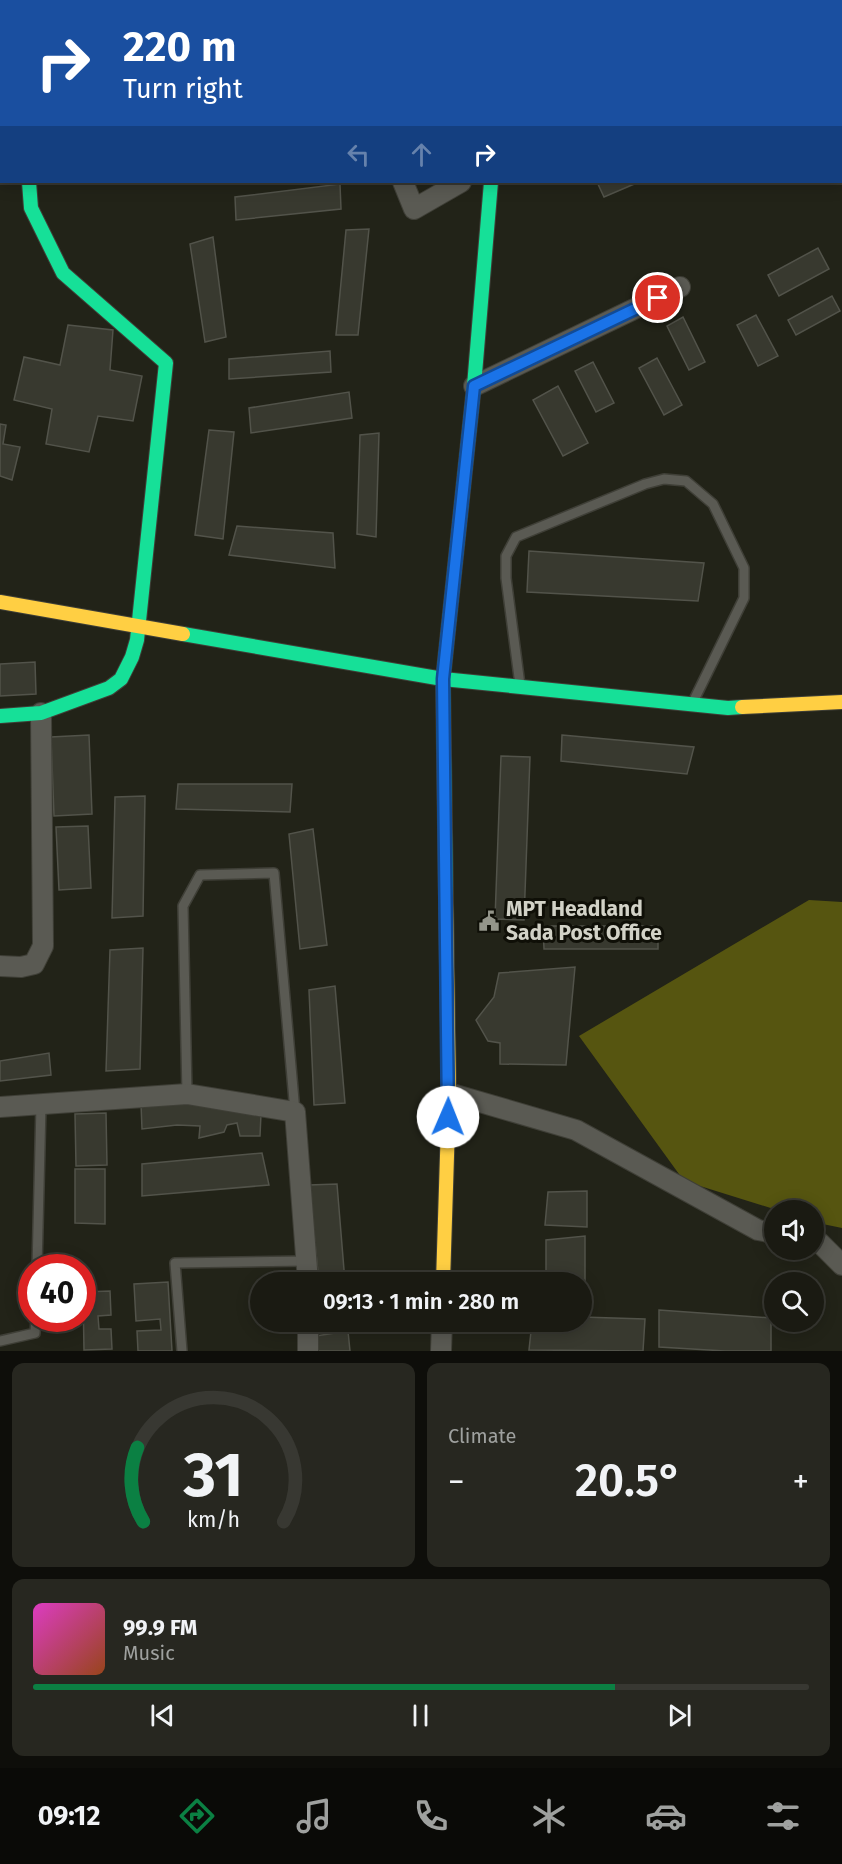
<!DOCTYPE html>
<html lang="en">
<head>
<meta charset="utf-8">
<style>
  body { margin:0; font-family:"Fira Sans",sans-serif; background:#272720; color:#f1f3f6; height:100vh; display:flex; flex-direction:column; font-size:22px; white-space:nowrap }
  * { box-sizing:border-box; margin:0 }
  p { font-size:20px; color:#9fa19f }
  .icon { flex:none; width:33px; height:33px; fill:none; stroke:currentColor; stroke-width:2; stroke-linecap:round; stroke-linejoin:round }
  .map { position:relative; height:1351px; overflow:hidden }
  .sheet { display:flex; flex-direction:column; gap:12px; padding:12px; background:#0e0e0a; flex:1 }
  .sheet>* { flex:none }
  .guide { position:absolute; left:0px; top:0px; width:843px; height:183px; box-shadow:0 3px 15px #0003,0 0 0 2px #383832; background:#1a4fa0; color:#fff; overflow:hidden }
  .controls { position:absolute; left:764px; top:1200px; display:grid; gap:12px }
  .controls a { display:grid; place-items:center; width:60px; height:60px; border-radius:50%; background:#1a1a12; box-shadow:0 3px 15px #0003,0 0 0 2px #383832; font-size:30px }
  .speed { position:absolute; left:18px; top:1254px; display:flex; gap:12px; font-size:30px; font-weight:700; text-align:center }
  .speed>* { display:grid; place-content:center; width:78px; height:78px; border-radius:50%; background:#1a1a12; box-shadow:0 3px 15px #0003,0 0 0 2px #383832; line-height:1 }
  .speed .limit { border:9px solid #d22; background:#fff; color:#111 }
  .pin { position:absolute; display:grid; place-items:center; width:51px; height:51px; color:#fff; margin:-26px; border:3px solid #fff; border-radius:50%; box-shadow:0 2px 6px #0007 }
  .me { position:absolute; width:66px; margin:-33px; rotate:1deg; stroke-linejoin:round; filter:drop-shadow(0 0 4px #0008) }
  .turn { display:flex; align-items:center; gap:21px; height:126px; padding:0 24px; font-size:27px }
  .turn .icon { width:78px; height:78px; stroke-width:2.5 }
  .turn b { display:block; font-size:42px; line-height:51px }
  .lanes { display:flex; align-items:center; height:57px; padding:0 24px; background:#0003; justify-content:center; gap:30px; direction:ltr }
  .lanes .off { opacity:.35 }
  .big { font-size:45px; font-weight:600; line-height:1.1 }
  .sheet .card { flex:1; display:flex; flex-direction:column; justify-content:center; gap:9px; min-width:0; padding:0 21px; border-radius:12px; background:#272720 }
  .sheet .dial { align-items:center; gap:0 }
  .dial svg { height:156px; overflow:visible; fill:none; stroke:#383832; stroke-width:7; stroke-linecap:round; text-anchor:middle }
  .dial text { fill:#f1f3f6; stroke:none }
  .song { display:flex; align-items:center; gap:18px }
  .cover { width:72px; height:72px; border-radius:9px; background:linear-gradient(135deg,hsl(310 70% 55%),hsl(20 70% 35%)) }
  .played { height:6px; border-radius:3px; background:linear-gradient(90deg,#0b8043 75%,#383832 75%) }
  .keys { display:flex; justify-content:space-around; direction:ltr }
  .heat { display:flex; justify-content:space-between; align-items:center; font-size:33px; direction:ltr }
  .sheet .tiles { flex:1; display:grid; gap:12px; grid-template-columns:1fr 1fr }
  .card:last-child { grid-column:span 2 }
  .trip { position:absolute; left:250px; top:1272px; width:342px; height:60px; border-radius:30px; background:#1a1a12; box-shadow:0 3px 15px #0003,0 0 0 2px #383832; font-weight:600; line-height:60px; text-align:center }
  .tabs { display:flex; height:96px; justify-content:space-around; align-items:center; background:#0a0a07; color:#9fa19f }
  .tabs .icon { width:42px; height:42px }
  .tabs .on { color:#0b8043 }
  .tabs b { font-size:27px; color:#f1f3f6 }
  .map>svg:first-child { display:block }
</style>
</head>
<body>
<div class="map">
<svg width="842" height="1351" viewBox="0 0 842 1351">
  <rect width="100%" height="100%" fill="#222318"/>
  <path fill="#565510" d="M809,900L842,902V1228L813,1222V1210H777L684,1181L579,1036Z"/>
  <g fill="#38392f" stroke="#52534a" stroke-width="1.5">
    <path d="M200,0H228L229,2H200Z"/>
    <path d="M257,0H290L286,2Z"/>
    <path d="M650,0H701L702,2H647Z"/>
    <path d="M597,182H639L604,197Z"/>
    <path d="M340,184L341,209L236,220L235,197Z"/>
    <path d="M369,229L358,335H336L346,230Z"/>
    <path d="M213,237L226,337L205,342L190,244Z"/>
    <path d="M818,248L829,269L779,296L768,275Z"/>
    <path d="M832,296L840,311L796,335L788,320Z"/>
    <path d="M756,315L778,356L758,366L737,325Z"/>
    <path d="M683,317L705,362L689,370L667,326Z"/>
    <path d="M68,325L113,330L110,370L142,376L133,421L98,416L89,452L46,444L52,409L14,400L24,357L60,365Z"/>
    <path d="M330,351L331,372L229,379V359Z"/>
    <path d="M657,358L682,405L664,415L639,368Z"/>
    <path d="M593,362L614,403L596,412L575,371Z"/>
    <path d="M558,386L588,443L563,456L533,400Z"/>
    <path d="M349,392L352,418L251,433L249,408Z"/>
    <path d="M0,424L6,425L3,444L20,447L12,480L0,476Z"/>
    <path d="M209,430L234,432L223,539L195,535Z"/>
    <path d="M379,433L376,537L357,534L360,435Z"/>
    <path d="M237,526L333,533L335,568L229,555Z"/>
    <path d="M529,551L704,563L698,601L527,592Z"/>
    <path d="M35,662L36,694L0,696V664Z"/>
    <path d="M89,735L92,814L54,816L51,737Z"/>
    <path d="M562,735L694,747L687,774L561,761Z"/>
    <path d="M501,756L530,757L524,920L495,919Z"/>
    <path d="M178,784H292L290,812L176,809Z"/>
    <path d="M145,796L143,916L112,918L115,797Z"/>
    <path d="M88,826L91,888L59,890L56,827Z"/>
    <path d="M313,829L327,945L300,949L289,834Z"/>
    <path d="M543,926H658V949H544Z"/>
    <path d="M143,948L140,1069L106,1071L110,950Z"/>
    <path d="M575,967L566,1065L500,1064V1043L488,1041L476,1020L494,997L499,973Z"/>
    <path d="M335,986L345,1103L314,1105L309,990Z"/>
    <path d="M49,1053L51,1075L0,1081V1061Z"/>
    <path d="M181,1103L261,1114L260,1136H240L237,1123L227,1125L224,1132L199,1138L200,1126L177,1125L142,1129L141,1104Z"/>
    <path d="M106,1113L107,1165L76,1166L75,1114Z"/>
    <path d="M262,1153L269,1185L142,1196V1164Z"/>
    <path d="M75,1169H105V1224L75,1223Z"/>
    <path d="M337,1184L345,1282H319L309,1185Z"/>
    <path d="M587,1191V1227L545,1225L548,1192Z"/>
    <path d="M585,1236V1289H582V1282H546V1240Z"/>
    <path d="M168,1282L172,1351H138L137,1331L161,1330L160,1319L136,1321L134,1284Z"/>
    <path d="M110,1291L111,1315L98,1316L99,1329H111L112,1349L84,1350L83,1292Z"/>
    <path d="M659,1310L771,1318V1351H725L659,1347Z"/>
    <path d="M582,1317L645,1319L643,1351L529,1350L532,1322H582Z"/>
    <path d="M348,1331L350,1351H317L316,1336Z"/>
  </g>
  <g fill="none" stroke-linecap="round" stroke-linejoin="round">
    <g stroke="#3f3f37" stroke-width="12">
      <g id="lane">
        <path d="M520,685L506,578V556L516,537L645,484L664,479L686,481L713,504L744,568V598L694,700"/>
        <path d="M187,1094L183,906L200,875L274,873L295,1112"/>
        <path d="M37,1268L41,1105"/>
        <path d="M0,1341L35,1333L36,1318"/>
        <path d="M182,1351L175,1263L307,1261"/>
      </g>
    </g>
    <g stroke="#3f3f37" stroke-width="22">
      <g id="street">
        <path d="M363,0L364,2"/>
        <path d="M515,2V0"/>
        <path d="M822,2L825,0"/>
        <path d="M403,182L414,209L461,182"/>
        <path d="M474,386L680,287"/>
        <path d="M0,966L21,967L34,964L43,946L41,713"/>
        <path d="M449,1093L576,1130L758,1230L774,1233"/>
        <path d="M0,1107L187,1094L295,1112L308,1282"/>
        <path d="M813,1241L820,1243L842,1265"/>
        <path d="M308,1322V1351"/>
        <path d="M441,1351L442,1322"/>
      </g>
    </g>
    <g stroke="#3f3f37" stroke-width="16">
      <g id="fast">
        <path d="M183,634L443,679L728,708L742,707"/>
        <path d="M0,716L41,713L109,688L121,679L132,657L137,640L166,363L63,273L31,208L29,182"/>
        <path d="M446,903L443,679L474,386L491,182"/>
      </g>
    </g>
    <g stroke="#3f3f37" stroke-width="16">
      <g id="slow">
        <path d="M0,602L183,634"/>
        <path d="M742,707L842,702"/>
        <path d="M443,1282L449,1093L446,903"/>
      </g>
    </g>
    <use href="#lane" stroke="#5a5a53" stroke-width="9"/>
    <use href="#street" stroke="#5a5a53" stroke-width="20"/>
    <use href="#fast" stroke="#16e098" stroke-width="14"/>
    <use href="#slow" stroke="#ffcf43" stroke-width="14"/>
  </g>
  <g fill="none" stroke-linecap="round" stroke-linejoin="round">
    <g stroke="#114b97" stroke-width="15">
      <path id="route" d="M448,1117L443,679L474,386L658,298"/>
    </g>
    <use href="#route" stroke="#1a73e8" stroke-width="10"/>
  </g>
  <defs>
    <g id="civic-bare" transform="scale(1.62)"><path d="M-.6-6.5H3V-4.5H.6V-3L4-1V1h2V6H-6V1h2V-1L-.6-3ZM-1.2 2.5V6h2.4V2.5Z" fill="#94958a" stroke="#0f0f07" stroke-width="2.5" paint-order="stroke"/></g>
  </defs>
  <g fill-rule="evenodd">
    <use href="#civic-bare" x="489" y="921"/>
  </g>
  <g text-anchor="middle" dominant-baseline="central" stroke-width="6" stroke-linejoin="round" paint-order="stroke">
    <g font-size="21" font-weight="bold" fill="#d2d2c7" stroke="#0f0f07" text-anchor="start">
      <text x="506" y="909">MPT Headland<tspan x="506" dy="24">Sada Post Office</tspan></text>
    </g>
  </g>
</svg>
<div class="controls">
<a><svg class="icon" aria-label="sound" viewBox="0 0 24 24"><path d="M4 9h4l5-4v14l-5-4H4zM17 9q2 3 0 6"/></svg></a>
<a><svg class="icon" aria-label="search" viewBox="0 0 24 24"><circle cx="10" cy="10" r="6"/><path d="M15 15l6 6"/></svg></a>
</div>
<div class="speed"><div class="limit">40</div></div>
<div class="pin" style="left:658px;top:298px;background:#d93025"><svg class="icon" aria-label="arrive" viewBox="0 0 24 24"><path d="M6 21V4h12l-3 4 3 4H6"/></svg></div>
<svg class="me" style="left:448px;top:1117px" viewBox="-20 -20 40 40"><circle r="19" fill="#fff"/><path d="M0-13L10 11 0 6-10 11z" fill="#1a73e8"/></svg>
<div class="trip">09:13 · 1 min · 280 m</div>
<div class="guide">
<div class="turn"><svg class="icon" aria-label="right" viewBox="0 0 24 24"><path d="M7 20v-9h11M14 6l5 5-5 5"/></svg><div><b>220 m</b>Turn right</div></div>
<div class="lanes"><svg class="icon off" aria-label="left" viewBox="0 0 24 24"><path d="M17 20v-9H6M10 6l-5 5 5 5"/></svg><svg class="icon off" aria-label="ahead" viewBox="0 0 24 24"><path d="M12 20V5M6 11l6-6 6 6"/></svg><svg class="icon" aria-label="right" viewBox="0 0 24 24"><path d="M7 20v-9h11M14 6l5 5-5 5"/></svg></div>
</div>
</div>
<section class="sheet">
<div class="tiles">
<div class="card dial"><svg viewBox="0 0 100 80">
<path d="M14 69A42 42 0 1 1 86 69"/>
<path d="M14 69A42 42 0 0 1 11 31" stroke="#0b8043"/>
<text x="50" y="56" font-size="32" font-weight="700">31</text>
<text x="50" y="72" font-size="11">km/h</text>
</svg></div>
<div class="card"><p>Climate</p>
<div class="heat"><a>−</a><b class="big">20.5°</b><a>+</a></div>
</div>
<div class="card">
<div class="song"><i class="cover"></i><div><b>99.9 FM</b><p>Music</p></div></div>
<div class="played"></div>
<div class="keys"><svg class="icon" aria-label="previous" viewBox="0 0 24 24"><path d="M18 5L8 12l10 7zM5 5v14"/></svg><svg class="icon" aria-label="pause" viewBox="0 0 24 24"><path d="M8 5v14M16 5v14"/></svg><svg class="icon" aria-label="next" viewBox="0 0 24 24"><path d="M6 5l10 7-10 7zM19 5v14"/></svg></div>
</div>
</div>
</section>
<nav class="tabs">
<b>09:12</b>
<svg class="icon on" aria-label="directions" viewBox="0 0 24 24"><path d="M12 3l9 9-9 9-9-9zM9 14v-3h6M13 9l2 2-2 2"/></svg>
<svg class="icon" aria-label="music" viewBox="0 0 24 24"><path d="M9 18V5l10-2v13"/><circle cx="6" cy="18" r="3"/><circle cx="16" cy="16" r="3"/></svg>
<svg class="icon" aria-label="phone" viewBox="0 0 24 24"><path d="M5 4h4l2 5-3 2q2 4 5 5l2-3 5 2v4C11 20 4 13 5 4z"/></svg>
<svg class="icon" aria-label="climate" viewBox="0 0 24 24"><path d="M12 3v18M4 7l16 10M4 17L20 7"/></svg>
<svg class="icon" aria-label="car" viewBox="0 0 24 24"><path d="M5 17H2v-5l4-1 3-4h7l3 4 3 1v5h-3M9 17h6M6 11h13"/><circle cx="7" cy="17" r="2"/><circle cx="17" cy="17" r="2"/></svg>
<svg class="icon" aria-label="filters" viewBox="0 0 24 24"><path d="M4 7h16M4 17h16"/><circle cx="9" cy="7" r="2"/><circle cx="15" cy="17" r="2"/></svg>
</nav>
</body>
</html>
